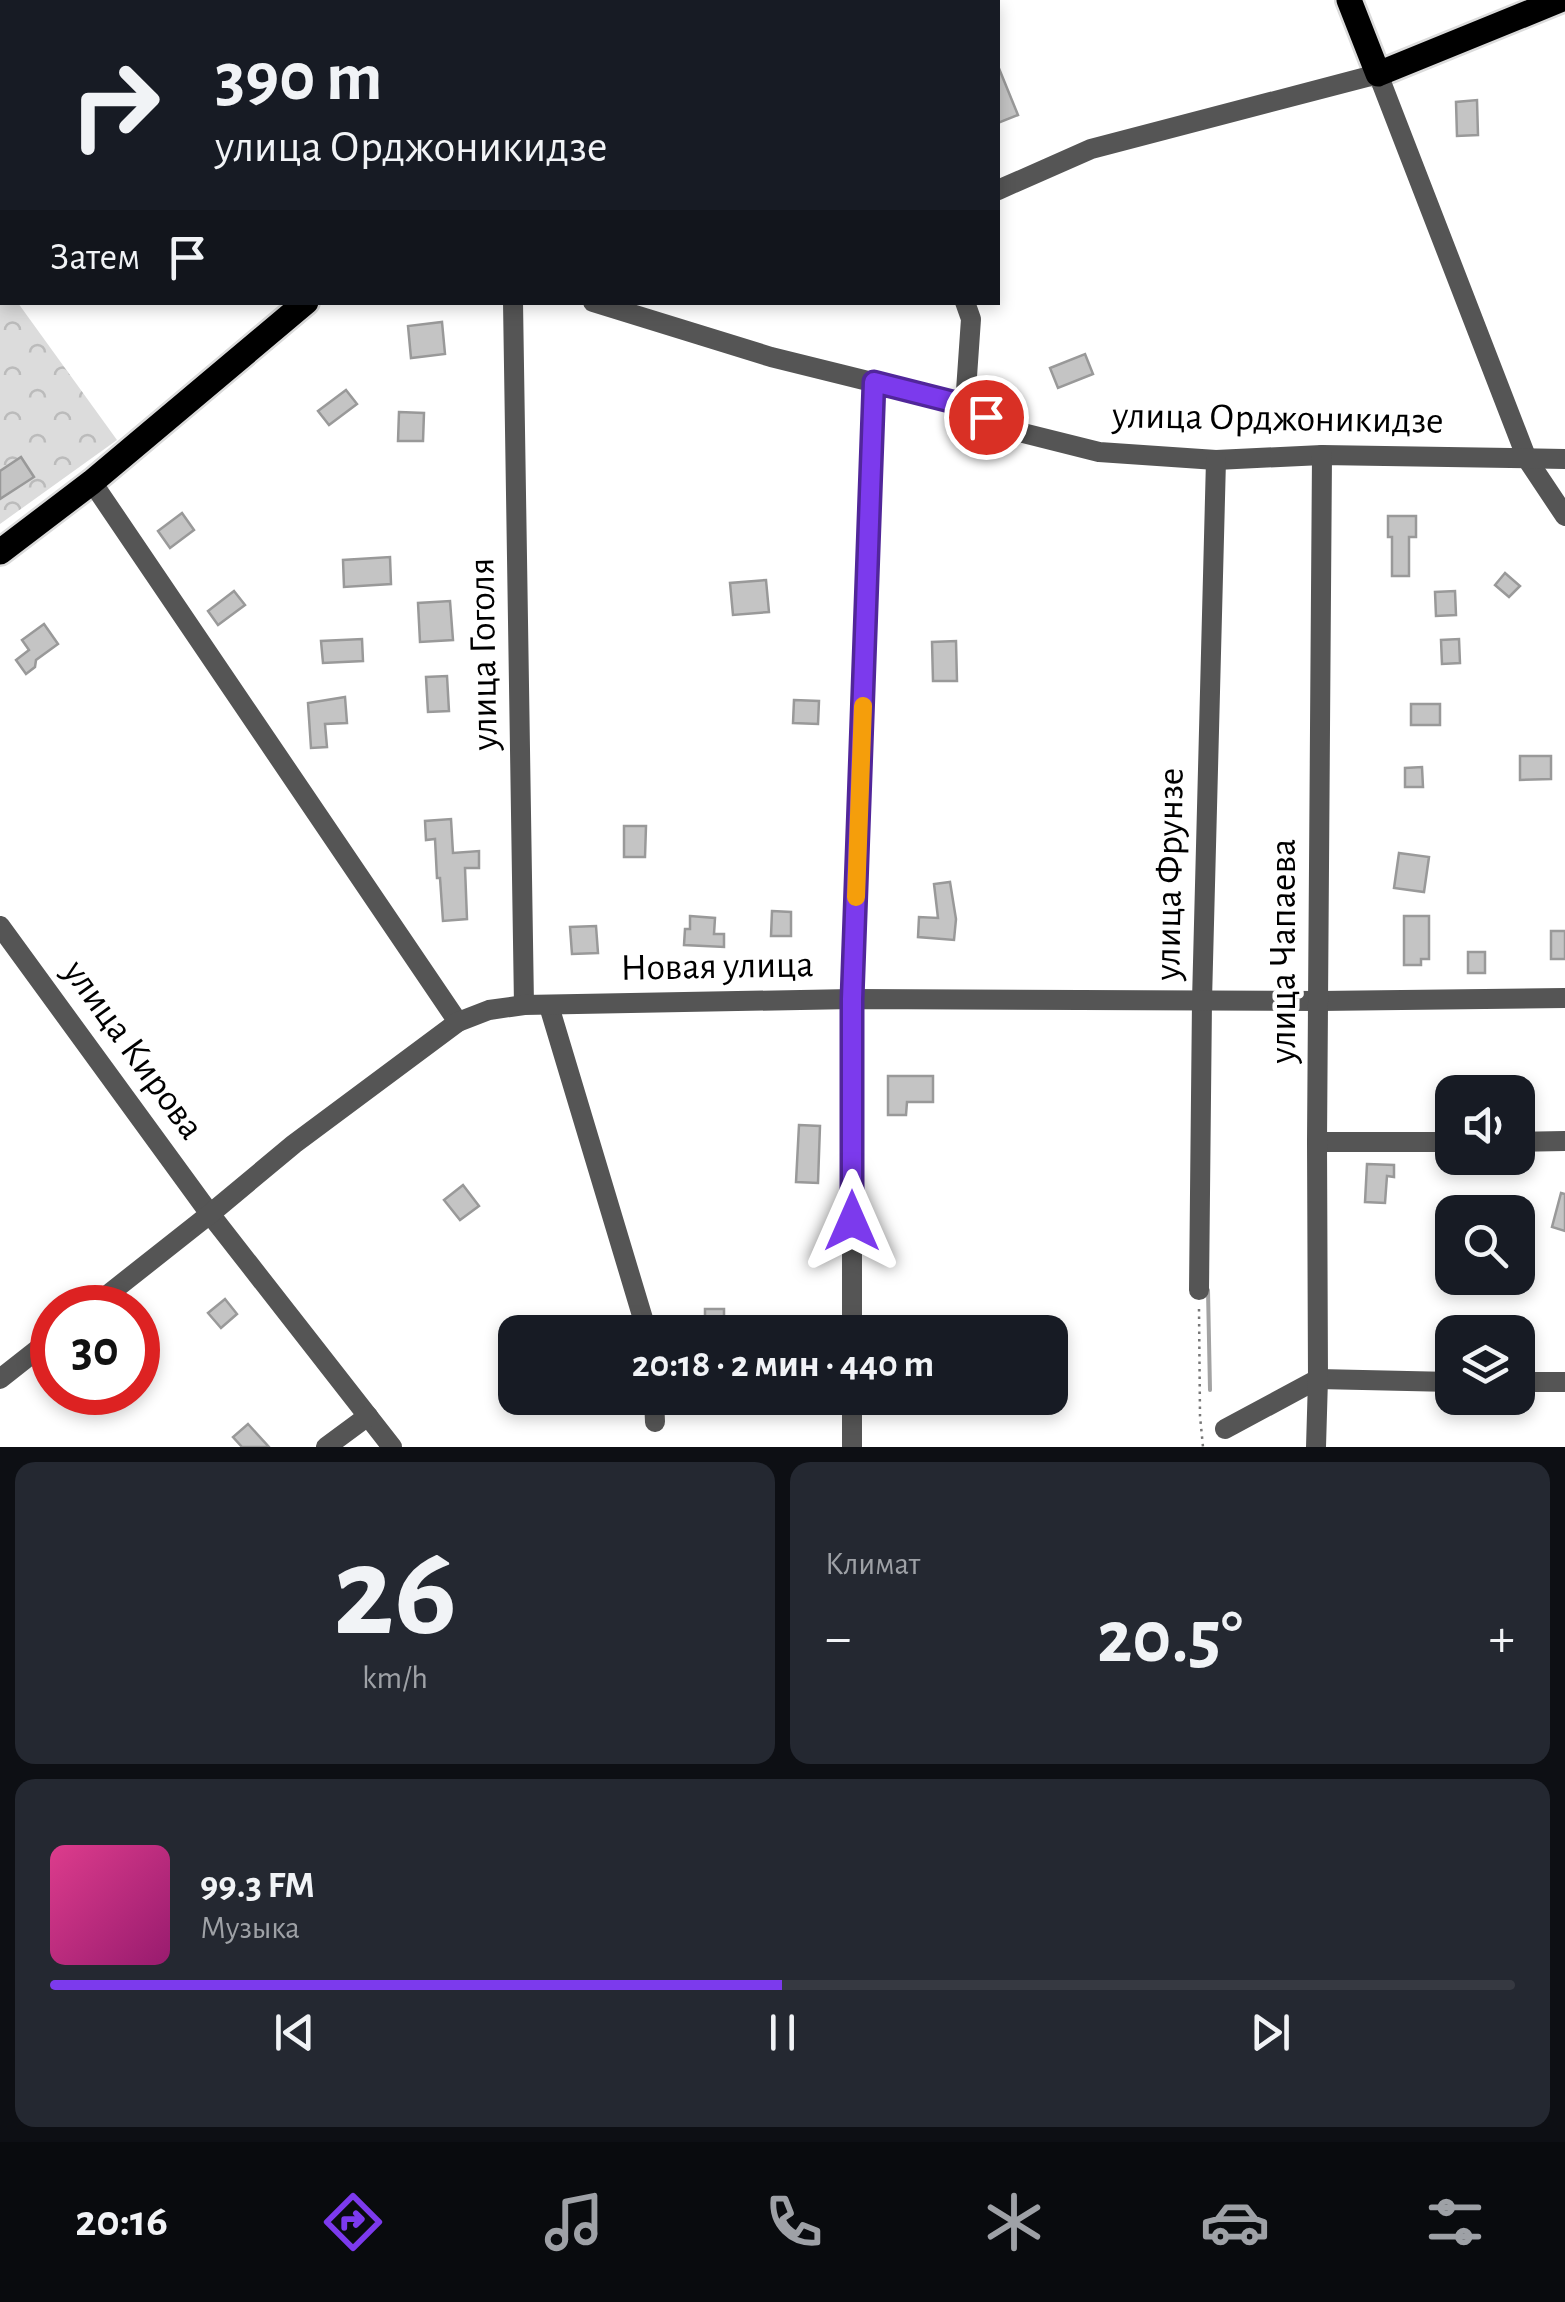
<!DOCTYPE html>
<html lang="ru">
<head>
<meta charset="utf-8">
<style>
  body { margin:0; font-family:"Alegreya Sans",sans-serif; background:#242831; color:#f1f3f6; height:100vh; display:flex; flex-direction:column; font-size:38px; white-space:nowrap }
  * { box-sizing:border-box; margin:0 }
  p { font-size:32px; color:#9ea1a6 }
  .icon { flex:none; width:55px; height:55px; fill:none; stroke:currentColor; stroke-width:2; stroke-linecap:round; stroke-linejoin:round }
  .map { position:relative; height:1447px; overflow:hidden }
  .side { display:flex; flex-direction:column; gap:15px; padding:15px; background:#0d0f14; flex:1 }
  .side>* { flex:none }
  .hud { position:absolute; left:0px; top:0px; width:1000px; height:305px; box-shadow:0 5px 15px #0003; background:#171b24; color:#f1f3f6; overflow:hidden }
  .fabs { position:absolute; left:1435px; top:1075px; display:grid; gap:20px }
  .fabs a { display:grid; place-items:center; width:100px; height:100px; border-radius:20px; background:#171b24; box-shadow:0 5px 15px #0003; font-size:50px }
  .speed { position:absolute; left:30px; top:1285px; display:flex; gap:20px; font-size:50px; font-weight:700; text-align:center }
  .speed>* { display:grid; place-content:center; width:130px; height:130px; border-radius:50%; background:#171b24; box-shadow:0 5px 15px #0003; line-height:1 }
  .speed .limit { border:15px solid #d22; background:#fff; color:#111 }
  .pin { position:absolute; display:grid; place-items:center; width:85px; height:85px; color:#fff; margin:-42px; border:5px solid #fff; border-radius:50%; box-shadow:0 2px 10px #0007 }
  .me { position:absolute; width:110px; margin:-55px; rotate:0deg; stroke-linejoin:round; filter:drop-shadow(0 0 8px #0008) }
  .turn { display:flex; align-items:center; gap:35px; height:210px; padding:0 50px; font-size:45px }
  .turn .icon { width:130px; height:130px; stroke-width:2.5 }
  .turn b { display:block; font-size:70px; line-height:85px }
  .then { display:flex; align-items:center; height:95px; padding:0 50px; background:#0003; gap:20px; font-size:38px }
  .big { font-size:75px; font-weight:700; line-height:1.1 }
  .side .card { flex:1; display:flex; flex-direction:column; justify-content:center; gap:15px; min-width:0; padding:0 35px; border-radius:20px; background:#242831 }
  .side .dial { align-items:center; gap:0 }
  .dial b { font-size:130px; line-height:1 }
  .song { display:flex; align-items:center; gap:30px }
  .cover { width:120px; height:120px; border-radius:15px; background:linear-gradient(135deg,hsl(330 70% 55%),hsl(320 70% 35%)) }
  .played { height:10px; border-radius:5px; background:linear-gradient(90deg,#7c3aed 50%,#363941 50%) }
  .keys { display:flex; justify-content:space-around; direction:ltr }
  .heat { display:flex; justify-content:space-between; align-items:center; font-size:55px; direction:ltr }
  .side .tiles { flex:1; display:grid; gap:15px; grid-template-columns:1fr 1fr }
  .card:last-child { grid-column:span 2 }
  .trip { position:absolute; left:498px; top:1315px; width:570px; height:100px; border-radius:20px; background:#171b24; box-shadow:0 5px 15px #0003; font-weight:700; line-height:100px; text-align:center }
  .dock { display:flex; height:160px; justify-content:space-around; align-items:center; background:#090b0e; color:#9ea1a6 }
  .dock .icon { width:70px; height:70px }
  .dock .active { color:#7c3aed }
  .dock b { font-size:45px; color:#f1f3f6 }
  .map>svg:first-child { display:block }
</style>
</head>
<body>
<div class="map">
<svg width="1565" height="1447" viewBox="0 0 1565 1447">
  <defs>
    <pattern id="park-crowns" width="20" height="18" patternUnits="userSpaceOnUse" patternTransform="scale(2.5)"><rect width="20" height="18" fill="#dcdcdc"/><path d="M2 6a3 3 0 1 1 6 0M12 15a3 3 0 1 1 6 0" fill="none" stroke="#bbb"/></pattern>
  </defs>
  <rect width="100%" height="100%" fill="#fff"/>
  <path fill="url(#park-crowns)" d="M2,286V302L18,303L117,440L0,524V288Z"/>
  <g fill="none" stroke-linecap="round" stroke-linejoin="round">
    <path stroke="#a3a3a3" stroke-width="4" d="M1208,1290L1210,1390"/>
  </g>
  <g fill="#c4c4c4" stroke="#999" stroke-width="2.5">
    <path d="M998,66L1018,115L998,123Z"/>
    <path d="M1477,100L1478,135L1457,136L1456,102Z"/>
    <path d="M442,322L445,354L411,358L408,326Z"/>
    <path d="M1085,354L1093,374L1058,388L1050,368Z"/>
    <path d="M346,390L357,404L329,425L318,411Z"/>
    <path d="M399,412L424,413L423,441H398Z"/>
    <path d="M21,457L34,477L0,499V471Z"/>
    <path d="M182,513L194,530L170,548L158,531Z"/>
    <path d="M1388,516H1416V537H1409V576H1392V537H1388Z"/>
    <path d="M390,557L391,584L344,587L343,560Z"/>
    <path d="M1505,573L1520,586L1509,597L1495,585Z"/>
    <path d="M766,580L769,612L733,615L730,583Z"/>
    <path d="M234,591L245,605L218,625L208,611Z"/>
    <path d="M1455,591L1456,615L1436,616L1435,592Z"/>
    <path d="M450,601L453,640L420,642L418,603Z"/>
    <path d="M44,624L58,644L36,660L35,667L26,674L16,660L29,650L22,640Z"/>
    <path d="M362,639L363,661L323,663L321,641Z"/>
    <path d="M1459,639L1460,663L1442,664L1441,640Z"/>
    <path d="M956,641L957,681H933L932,642Z"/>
    <path d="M447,676L449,711L428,712L426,677Z"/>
    <path d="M345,697L347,723L325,724L327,747L311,748L308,703Z"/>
    <path d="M794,700L819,701L818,724L793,723Z"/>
    <rect x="1411" y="704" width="29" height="21"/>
    <path d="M1520,756H1551V779L1520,780Z"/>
    <path d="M1422,767L1423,787H1405V768Z"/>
    <path d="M451,819L453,853L479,851V868H465L467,919L443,921L440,878H437L435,839L426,840L425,821Z"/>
    <path d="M624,826H646L645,857H624Z"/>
    <path d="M1399,853L1429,857L1424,892L1394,888Z"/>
    <path d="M950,882L956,919L954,940L918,937L919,917L938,918L934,884Z"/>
    <path d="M772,911L791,912V936H771Z"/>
    <path d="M690,916L715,918L714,934H724V947L684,945L685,929H690Z"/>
    <path d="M1404,916H1429V959H1421V965H1404Z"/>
    <path d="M596,926L598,953L572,954L570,927Z"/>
    <rect x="1551" y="931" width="14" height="28"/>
    <rect x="1468" y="952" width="17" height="21"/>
    <path d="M888,1076H933V1102H907L906,1115H888Z"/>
    <path d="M799,1125L820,1126L818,1183L796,1182Z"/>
    <path d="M1367,1164L1394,1165V1177L1387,1176L1385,1203L1365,1202Z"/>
    <path d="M463,1185L479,1206L460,1220L444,1200Z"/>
    <path d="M1561,1193L1565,1194V1231L1552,1227Z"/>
    <path d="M225,1299L237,1314L221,1328L208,1313Z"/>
    <rect x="705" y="1309" width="19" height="19"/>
    <path d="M248,1424L269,1447H242L233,1437Z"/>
  </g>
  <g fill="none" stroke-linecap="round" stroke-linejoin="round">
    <g stroke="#dbdbdb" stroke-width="30">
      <g id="major">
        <path d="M1349,0L1378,74L1560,0"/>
        <path d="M888,2L894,0"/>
        <path d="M0,552L92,482L306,302"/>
      </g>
    </g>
    <path stroke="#777" stroke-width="2.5" stroke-dasharray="2.5 5" stroke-linecap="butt" d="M1199,1309L1200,1416L1203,1447"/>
    <g stroke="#555" stroke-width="20">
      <path d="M404,0L405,2"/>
      <path d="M849,0L850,2"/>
      <path d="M998,190L1091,149L1378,74L1527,459L1565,516"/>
      <path d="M513,302L524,1005"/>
      <path d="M593,302L771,357L965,405L1007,429L1099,452L1216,460L1322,455L1565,459"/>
      <path d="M965,302L971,319L965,405"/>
      <path d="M92,482L458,1022"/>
      <path d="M0,926L210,1214L392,1447"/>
      <path d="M549,1006L647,1332"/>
      <path d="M1317,1142H1452"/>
      <path d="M1518,1142L1565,1141"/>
      <path d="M1199,1290L1202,1001L1216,460"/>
      <path d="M91,1308L210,1214L294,1144L458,1022L489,1010L524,1005L852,999L1319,1001L1565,998"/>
      <path d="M852,1332V999L874,382"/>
      <path d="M0,1379L52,1338"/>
      <path d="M1518,1382H1565"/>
      <path d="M654,1398L655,1422"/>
      <path d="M1225,1429L1318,1379L1452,1382"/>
      <path d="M326,1447L368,1416"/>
      <path d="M852,1447V1398"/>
      <path d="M1316,1447L1318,1379L1317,1142L1322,455"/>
    </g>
    <use href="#major" stroke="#000" stroke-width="25"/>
  </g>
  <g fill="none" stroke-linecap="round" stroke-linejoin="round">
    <g stroke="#51269a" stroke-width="25">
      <path id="route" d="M852,1221V999L874,382L965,405L986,417"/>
    </g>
    <use href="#route" stroke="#7c3aed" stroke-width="18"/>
    <path stroke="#f59e0b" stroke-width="18" d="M856,897L863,706"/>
  </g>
  <g text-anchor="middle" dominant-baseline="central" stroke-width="9" stroke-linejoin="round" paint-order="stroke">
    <g font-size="38" fill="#000" stroke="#fff">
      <text transform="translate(1278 419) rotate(1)">улица Орджоникидзе</text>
      <text transform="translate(484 654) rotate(-91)">улица Гоголя</text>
      <text transform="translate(1170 874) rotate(-89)">улица Фрунзе</text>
      <text transform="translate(1284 951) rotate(-90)">улица Чапаева</text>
      <text transform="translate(717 967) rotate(-1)">Новая улица</text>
      <text transform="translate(133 1050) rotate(54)">улица Кирова</text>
    </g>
  </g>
</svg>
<div class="fabs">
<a><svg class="icon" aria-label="sound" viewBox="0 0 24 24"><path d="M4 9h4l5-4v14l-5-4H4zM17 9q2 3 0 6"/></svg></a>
<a><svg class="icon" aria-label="search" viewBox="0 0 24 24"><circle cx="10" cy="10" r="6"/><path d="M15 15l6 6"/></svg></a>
<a><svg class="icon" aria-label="layers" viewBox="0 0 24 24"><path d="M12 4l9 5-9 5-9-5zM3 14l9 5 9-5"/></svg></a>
</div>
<div class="speed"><div class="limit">30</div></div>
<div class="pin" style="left:986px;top:417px;background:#d93025"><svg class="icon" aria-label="arrive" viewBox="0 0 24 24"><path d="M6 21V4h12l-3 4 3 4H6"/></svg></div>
<svg class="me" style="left:852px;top:1221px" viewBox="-20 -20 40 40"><path d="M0-17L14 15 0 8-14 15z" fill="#7c3aed" stroke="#fff" stroke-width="4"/></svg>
<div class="trip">20:18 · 2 мин · 440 m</div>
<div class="hud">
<div class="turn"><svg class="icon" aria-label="right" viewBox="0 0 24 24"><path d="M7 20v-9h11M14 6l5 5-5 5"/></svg><div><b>390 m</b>улица Орджоникидзе</div></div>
<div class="then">Затем<svg class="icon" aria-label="arrive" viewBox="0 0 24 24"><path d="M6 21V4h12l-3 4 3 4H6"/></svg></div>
</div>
</div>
<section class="side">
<div class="tiles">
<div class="card dial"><b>26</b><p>km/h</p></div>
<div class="card"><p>Климат</p>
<div class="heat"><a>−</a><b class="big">20.5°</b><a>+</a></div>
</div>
<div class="card">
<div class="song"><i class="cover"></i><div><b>99.3 FM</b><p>Музыка</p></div></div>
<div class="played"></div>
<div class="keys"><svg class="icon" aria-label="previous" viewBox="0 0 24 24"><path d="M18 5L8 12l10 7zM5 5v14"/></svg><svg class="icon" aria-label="pause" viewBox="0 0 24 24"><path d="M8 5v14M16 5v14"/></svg><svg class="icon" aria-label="next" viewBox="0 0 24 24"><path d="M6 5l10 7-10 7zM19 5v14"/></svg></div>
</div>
</div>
</section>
<nav class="dock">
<b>20:16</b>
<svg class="icon active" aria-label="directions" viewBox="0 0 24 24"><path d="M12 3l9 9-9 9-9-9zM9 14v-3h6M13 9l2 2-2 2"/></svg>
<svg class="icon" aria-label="music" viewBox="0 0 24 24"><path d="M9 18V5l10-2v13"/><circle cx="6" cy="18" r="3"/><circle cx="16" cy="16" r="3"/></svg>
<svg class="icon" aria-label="phone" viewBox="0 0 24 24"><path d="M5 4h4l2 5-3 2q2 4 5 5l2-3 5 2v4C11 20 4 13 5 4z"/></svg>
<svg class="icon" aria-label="climate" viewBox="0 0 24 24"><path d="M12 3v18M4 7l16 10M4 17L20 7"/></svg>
<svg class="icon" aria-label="car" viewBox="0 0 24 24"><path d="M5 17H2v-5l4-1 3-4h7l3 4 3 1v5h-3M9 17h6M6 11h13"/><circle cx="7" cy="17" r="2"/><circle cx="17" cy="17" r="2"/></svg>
<svg class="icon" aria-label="filters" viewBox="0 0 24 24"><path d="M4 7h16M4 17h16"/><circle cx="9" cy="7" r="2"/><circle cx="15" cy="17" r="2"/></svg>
</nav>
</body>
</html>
